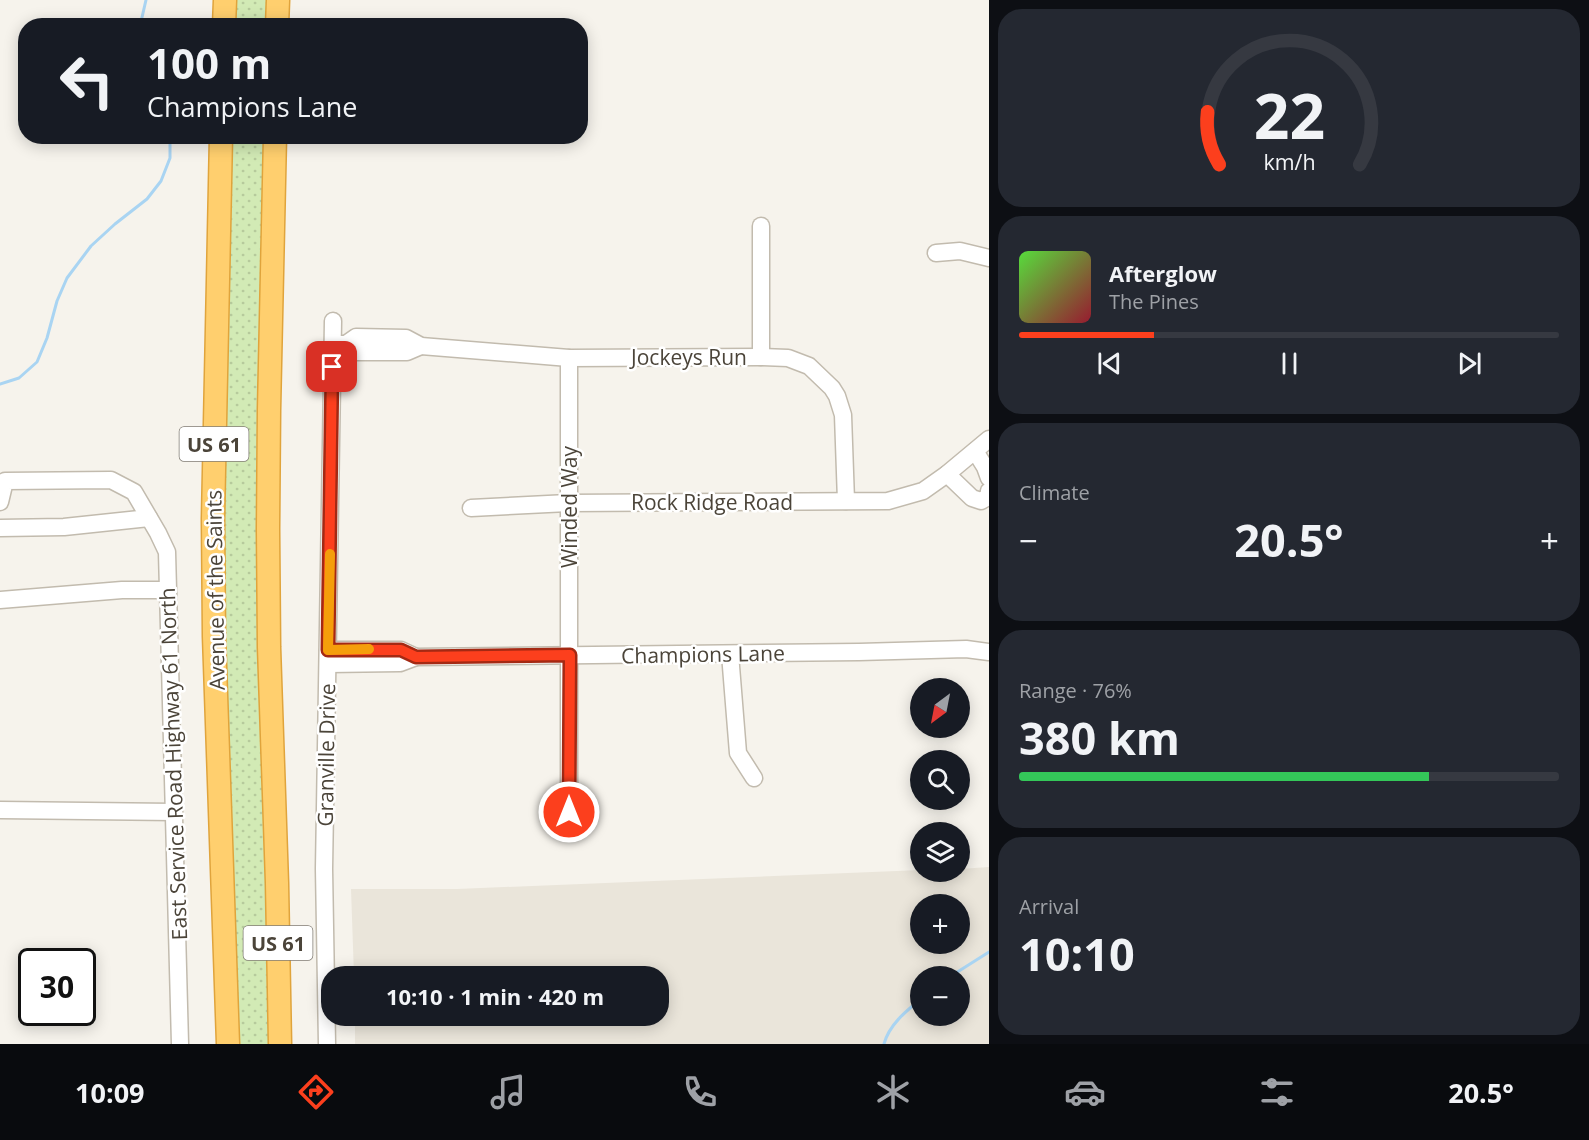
<!DOCTYPE html>
<html lang="en">
<head>
<meta charset="utf-8">
<style>
  body { margin:0; font-family:"Open Sans",sans-serif; background:#242831; color:#f1f3f6; height:100vh; display:flex; flex-direction:column; font-size:22px; white-space:nowrap }
  * { box-sizing:border-box; margin:0 }
  p { font-size:20px; color:#9ea1a6 }
  .icon { flex:none; width:33px; height:33px; fill:none; stroke:currentColor; stroke-width:2; stroke-linecap:round; stroke-linejoin:round }
  .map { position:relative; flex:1; overflow:hidden }
  .side { display:flex; flex-direction:column; gap:9px; padding:9px; background:#0d0f14; width:600px }
  .side>* { flex:none }
  .hud { position:absolute; left:18px; top:18px; width:570px; height:126px; border-radius:24px; box-shadow:0 3px 15px #0003; background:#171b24; color:#f1f3f6; overflow:hidden }
  .needle { width:39px; rotate:212deg }
  .controls { position:absolute; left:910px; top:678px; display:grid; gap:12px }
  .controls a { display:grid; place-items:center; width:60px; height:60px; border-radius:50%; background:#171b24; box-shadow:0 3px 15px #0003; font-size:30px }
  .speed { position:absolute; left:18px; top:948px; display:flex; gap:12px; font-size:30px; font-weight:700; text-align:center }
  .speed>* { display:grid; place-content:center; width:78px; height:78px; border-radius:50%; background:#171b24; box-shadow:0 3px 15px #0003; line-height:1 }
  .speed .limit { border:3px solid #111; border-radius:9px; background:#fff; color:#111 }
  .pin { position:absolute; display:grid; place-items:center; width:51px; height:51px; color:#fff; margin:-26px; border-radius:12px; box-shadow:0 3px 9px #0006 }
  .me { position:absolute; width:66px; margin:-33px; rotate:0deg; stroke-linejoin:round; filter:drop-shadow(0 0 4px #0008) }
  .turn { display:flex; align-items:center; gap:21px; height:126px; padding:0 30px; font-size:27px }
  .turn .icon { width:78px; height:78px; stroke-width:2.5 }
  .turn b { display:block; font-size:42px; line-height:51px }
  .big { font-size:45px; font-weight:700; line-height:1.1 }
  .side .widget { flex:1; display:flex; flex-direction:column; justify-content:center; gap:9px; min-width:0; padding:0 21px; border-radius:24px; background:#242831 }
  .side .dial { align-items:center; gap:0 }
  .dial svg { height:156px; overflow:visible; fill:none; stroke:#363941; stroke-width:7; stroke-linecap:round; text-anchor:middle }
  .dial text { fill:#f1f3f6; stroke:none }
  .song { display:flex; align-items:center; gap:18px }
  .cover { width:72px; height:72px; border-radius:9px; background:linear-gradient(135deg,hsl(110 70% 55%),hsl(350 70% 35%)) }
  .played { height:6px; border-radius:3px; background:linear-gradient(90deg,#fc3f1d 25%,#363941 25%) }
  .keys { display:flex; justify-content:space-around; direction:ltr }
  .heat { display:flex; justify-content:space-between; align-items:center; font-size:33px; direction:ltr }
  .charge { height:9px; border-radius:4px; background:linear-gradient(90deg,#34c759 76%,#363941 0) }
  .trip { position:absolute; left:321px; top:966px; width:348px; height:60px; border-radius:24px; background:#171b24; box-shadow:0 3px 15px #0003; font-weight:700; line-height:60px; text-align:center }
  .menu { display:flex; height:96px; justify-content:space-around; align-items:center; background:#090b0e; color:#9ea1a6 }
  .menu .icon { width:42px; height:42px }
  .menu .on { color:#fc3f1d }
  .menu b { font-size:27px; color:#f1f3f6 }
  main { display:flex; flex:1; min-height:0 }
  .map>svg:first-child { display:block }
</style>
</head>
<body>
<main>
<div class="map">
<svg width="989" height="1044" viewBox="0 0 989 1044">
  <defs>
    <pattern id="grass-dots" width="8" height="8" patternUnits="userSpaceOnUse" patternTransform="scale(1.5)"><rect width="8" height="8" fill="#d2eab5"/><path d="M2 2h.1M6 6h.1" fill="none" stroke="#b6ca9c" stroke-width="1.8" stroke-linecap="round"/></pattern>
  </defs>
  <rect width="100%" height="100%" fill="#f6f3ec"/>
  <path fill="#eae5da" fill-rule="evenodd" d="M989,867V1044H355V1016H658V976H354L351,889H457L921,870V872H960V869ZM921,904H960V944H921ZM960,976V1016H921V976Z"/>
  <g fill="url(#grass-dots)">
    <path d="M234,0H270V25L234,26Z"/>
    <path d="M231,137H268L273,1044H238L223,557Z"/>
  </g>
  <g fill="none" stroke-linecap="round" stroke-linejoin="round">
    <g stroke="#a9d4f2" stroke-width="3">
      <path d="M140,26L146,0"/>
      <path d="M0,384L19,378L37,362L47,338L57,301L67,278L91,246L115,224L147,199L161,181L170,158V136"/>
      <path d="M951,976L989,952"/>
      <path d="M884,1044C889,1025 906,1011 921,999"/>
    </g>
    <g stroke="#c2bbae" stroke-width="19">
      <g id="minor">
        <path d="M936,253L960,251L989,258"/>
        <path d="M333,344H346L356,337L406,338L421,346L569,358L761,357L788,358L809,366L832,388L837,396L843,415L846,501"/>
        <path d="M346,344L356,352H407L421,346"/>
        <path d="M761,357V226"/>
        <path d="M975,451L985,467L989,478"/>
        <path d="M947,474L972,498L981,501L988,497L989,491"/>
        <path d="M0,502L5,481L111,480L134,492L158,533L167,552L180,1044"/>
        <path d="M471,508L568,503L888,501L923,491L947,474L989,439"/>
        <path d="M0,528L64,527L149,518"/>
        <path d="M0,600L122,590H168"/>
        <path d="M328,650H401L416,657"/>
        <path d="M730,654L738,753L754,778"/>
        <path d="M328,664L400,663L416,657L859,652L966,649L989,652"/>
        <path d="M0,810L174,812"/>
        <path d="M569,812C570,661 568,510 569,358"/>
        <path d="M327,1044L324,869L333,321"/>
      </g>
    </g>
    <g stroke="#e0a43c" stroke-width="25">
      <g id="highway">
        <path d="M224,26L225,0"/>
        <path d="M277,26L278,0"/>
        <path d="M221,136L213,519L214,636L228,1044"/>
        <path d="M275,136L269,410L268,529L269,647L277,883L280,1044"/>
      </g>
    </g>
    <use href="#minor" stroke="#fff" stroke-width="16"/>
    <use href="#highway" stroke="#ffcf6e" stroke-width="22"/>
  </g>
  <g fill="none" stroke-linecap="round" stroke-linejoin="round">
    <g stroke="#a42913" stroke-width="15">
      <path id="route" d="M332,367L328,650H401L416,657L570,655L569,812"/>
    </g>
    <use href="#route" stroke="#fc3f1d" stroke-width="10"/>
    <path stroke="#f59e0b" stroke-width="10" d="M330,554L328,650L369,649"/>
  </g>
  <g text-anchor="middle" dominant-baseline="central" stroke-width="5" stroke-linejoin="round" paint-order="stroke">
    <g fill="#fff" stroke="#817c74" stroke-width="1.5">
      <rect x="179.5" y="427" width="69" height="34" rx="4.5"/>
      <rect x="243.5" y="926" width="69" height="34" rx="4.5"/>
    </g>
    <g font-size="20" font-weight="bold" fill="#4b4439">
      <text x="214" y="444">US 61</text>
      <text x="278" y="943">US 61</text>
    </g>
    <g font-size="21" fill="#4b4439" stroke="#fff">
      <text x="689" y="357">Jockeys Run</text>
      <text x="712" y="502">Rock Ridge Road</text>
      <text transform="translate(569 507) rotate(-90)">Winded Way</text>
      <text transform="translate(215 590) rotate(-91)">Avenue of the Saints</text>
      <text transform="translate(703 654) rotate(-1)">Champions Lane</text>
      <text transform="translate(326 755) rotate(-89)">Granville Drive</text>
      <text transform="translate(173 764) rotate(-92)">East Service Road Highway 61 North</text>
    </g>
  </g>
</svg>
<div class="controls">
<a><svg class="needle" viewBox="-14 -14 28 28"><path d="M0-13l5 13h-10z" fill="#e53935"/><path d="M0 13l5-13h-10z" fill="#9ea1a6"/></svg></a>
<a><svg class="icon" aria-label="search" viewBox="0 0 24 24"><circle cx="10" cy="10" r="6"/><path d="M15 15l6 6"/></svg></a>
<a><svg class="icon" aria-label="layers" viewBox="0 0 24 24"><path d="M12 4l9 5-9 5-9-5zM3 14l9 5 9-5"/></svg></a>
<a>+</a>
<a>−</a>
</div>
<div class="speed"><div class="limit">30</div></div>
<div class="pin" style="left:332px;top:367px;background:#d93025"><svg class="icon" aria-label="arrive" viewBox="0 0 24 24"><path d="M6 21V4h12l-3 4 3 4H6"/></svg></div>
<svg class="me" style="left:569px;top:812px" viewBox="-20 -20 40 40"><circle r="17" fill="#fc3f1d" stroke="#fff" stroke-width="3"/><path d="M0-11L8 9 0 5-8 9z" fill="#fff"/></svg>
<div class="trip">10:10 · 1 min · 420 m</div>
<div class="hud">
<div class="turn"><svg class="icon" aria-label="left" viewBox="0 0 24 24"><path d="M17 20v-9H6M10 6l-5 5 5 5"/></svg><div><b>100 m</b>Champions Lane</div></div>
</div>
</div>
<section class="side">
<div class="widget dial"><svg viewBox="0 0 100 80">
<path d="M14 69A42 42 0 1 1 86 69"/>
<path d="M14 69A42 42 0 0 1 8 42" stroke="#fc3f1d"/>
<text x="50" y="56" font-size="32" font-weight="700">22</text>
<text x="50" y="72" font-size="11">km/h</text>
</svg></div>
<div class="widget">
<div class="song"><i class="cover"></i><div><b>Afterglow</b><p>The Pines</p></div></div>
<div class="played"></div>
<div class="keys"><svg class="icon" aria-label="previous" viewBox="0 0 24 24"><path d="M18 5L8 12l10 7zM5 5v14"/></svg><svg class="icon" aria-label="pause" viewBox="0 0 24 24"><path d="M8 5v14M16 5v14"/></svg><svg class="icon" aria-label="next" viewBox="0 0 24 24"><path d="M6 5l10 7-10 7zM19 5v14"/></svg></div>
</div>
<div class="widget"><p>Climate</p>
<div class="heat"><a>−</a><b class="big">20.5°</b><a>+</a></div>
</div>
<div class="widget"><p>Range · 76%</p><b class="big">380 km</b><div class="charge"></div></div>
<div class="widget"><p>Arrival</p><b class="big">10:10</b></div>
</section>
</main>
<nav class="menu">
<b>10:09</b>
<svg class="icon on" aria-label="directions" viewBox="0 0 24 24"><path d="M12 3l9 9-9 9-9-9zM9 14v-3h6M13 9l2 2-2 2"/></svg>
<svg class="icon" aria-label="music" viewBox="0 0 24 24"><path d="M9 18V5l10-2v13"/><circle cx="6" cy="18" r="3"/><circle cx="16" cy="16" r="3"/></svg>
<svg class="icon" aria-label="phone" viewBox="0 0 24 24"><path d="M5 4h4l2 5-3 2q2 4 5 5l2-3 5 2v4C11 20 4 13 5 4z"/></svg>
<svg class="icon" aria-label="climate" viewBox="0 0 24 24"><path d="M12 3v18M4 7l16 10M4 17L20 7"/></svg>
<svg class="icon" aria-label="car" viewBox="0 0 24 24"><path d="M5 17H2v-5l4-1 3-4h7l3 4 3 1v5h-3M9 17h6M6 11h13"/><circle cx="7" cy="17" r="2"/><circle cx="17" cy="17" r="2"/></svg>
<svg class="icon" aria-label="filters" viewBox="0 0 24 24"><path d="M4 7h16M4 17h16"/><circle cx="9" cy="7" r="2"/><circle cx="15" cy="17" r="2"/></svg>
<b>20.5°</b>
</nav>
</body>
</html>
